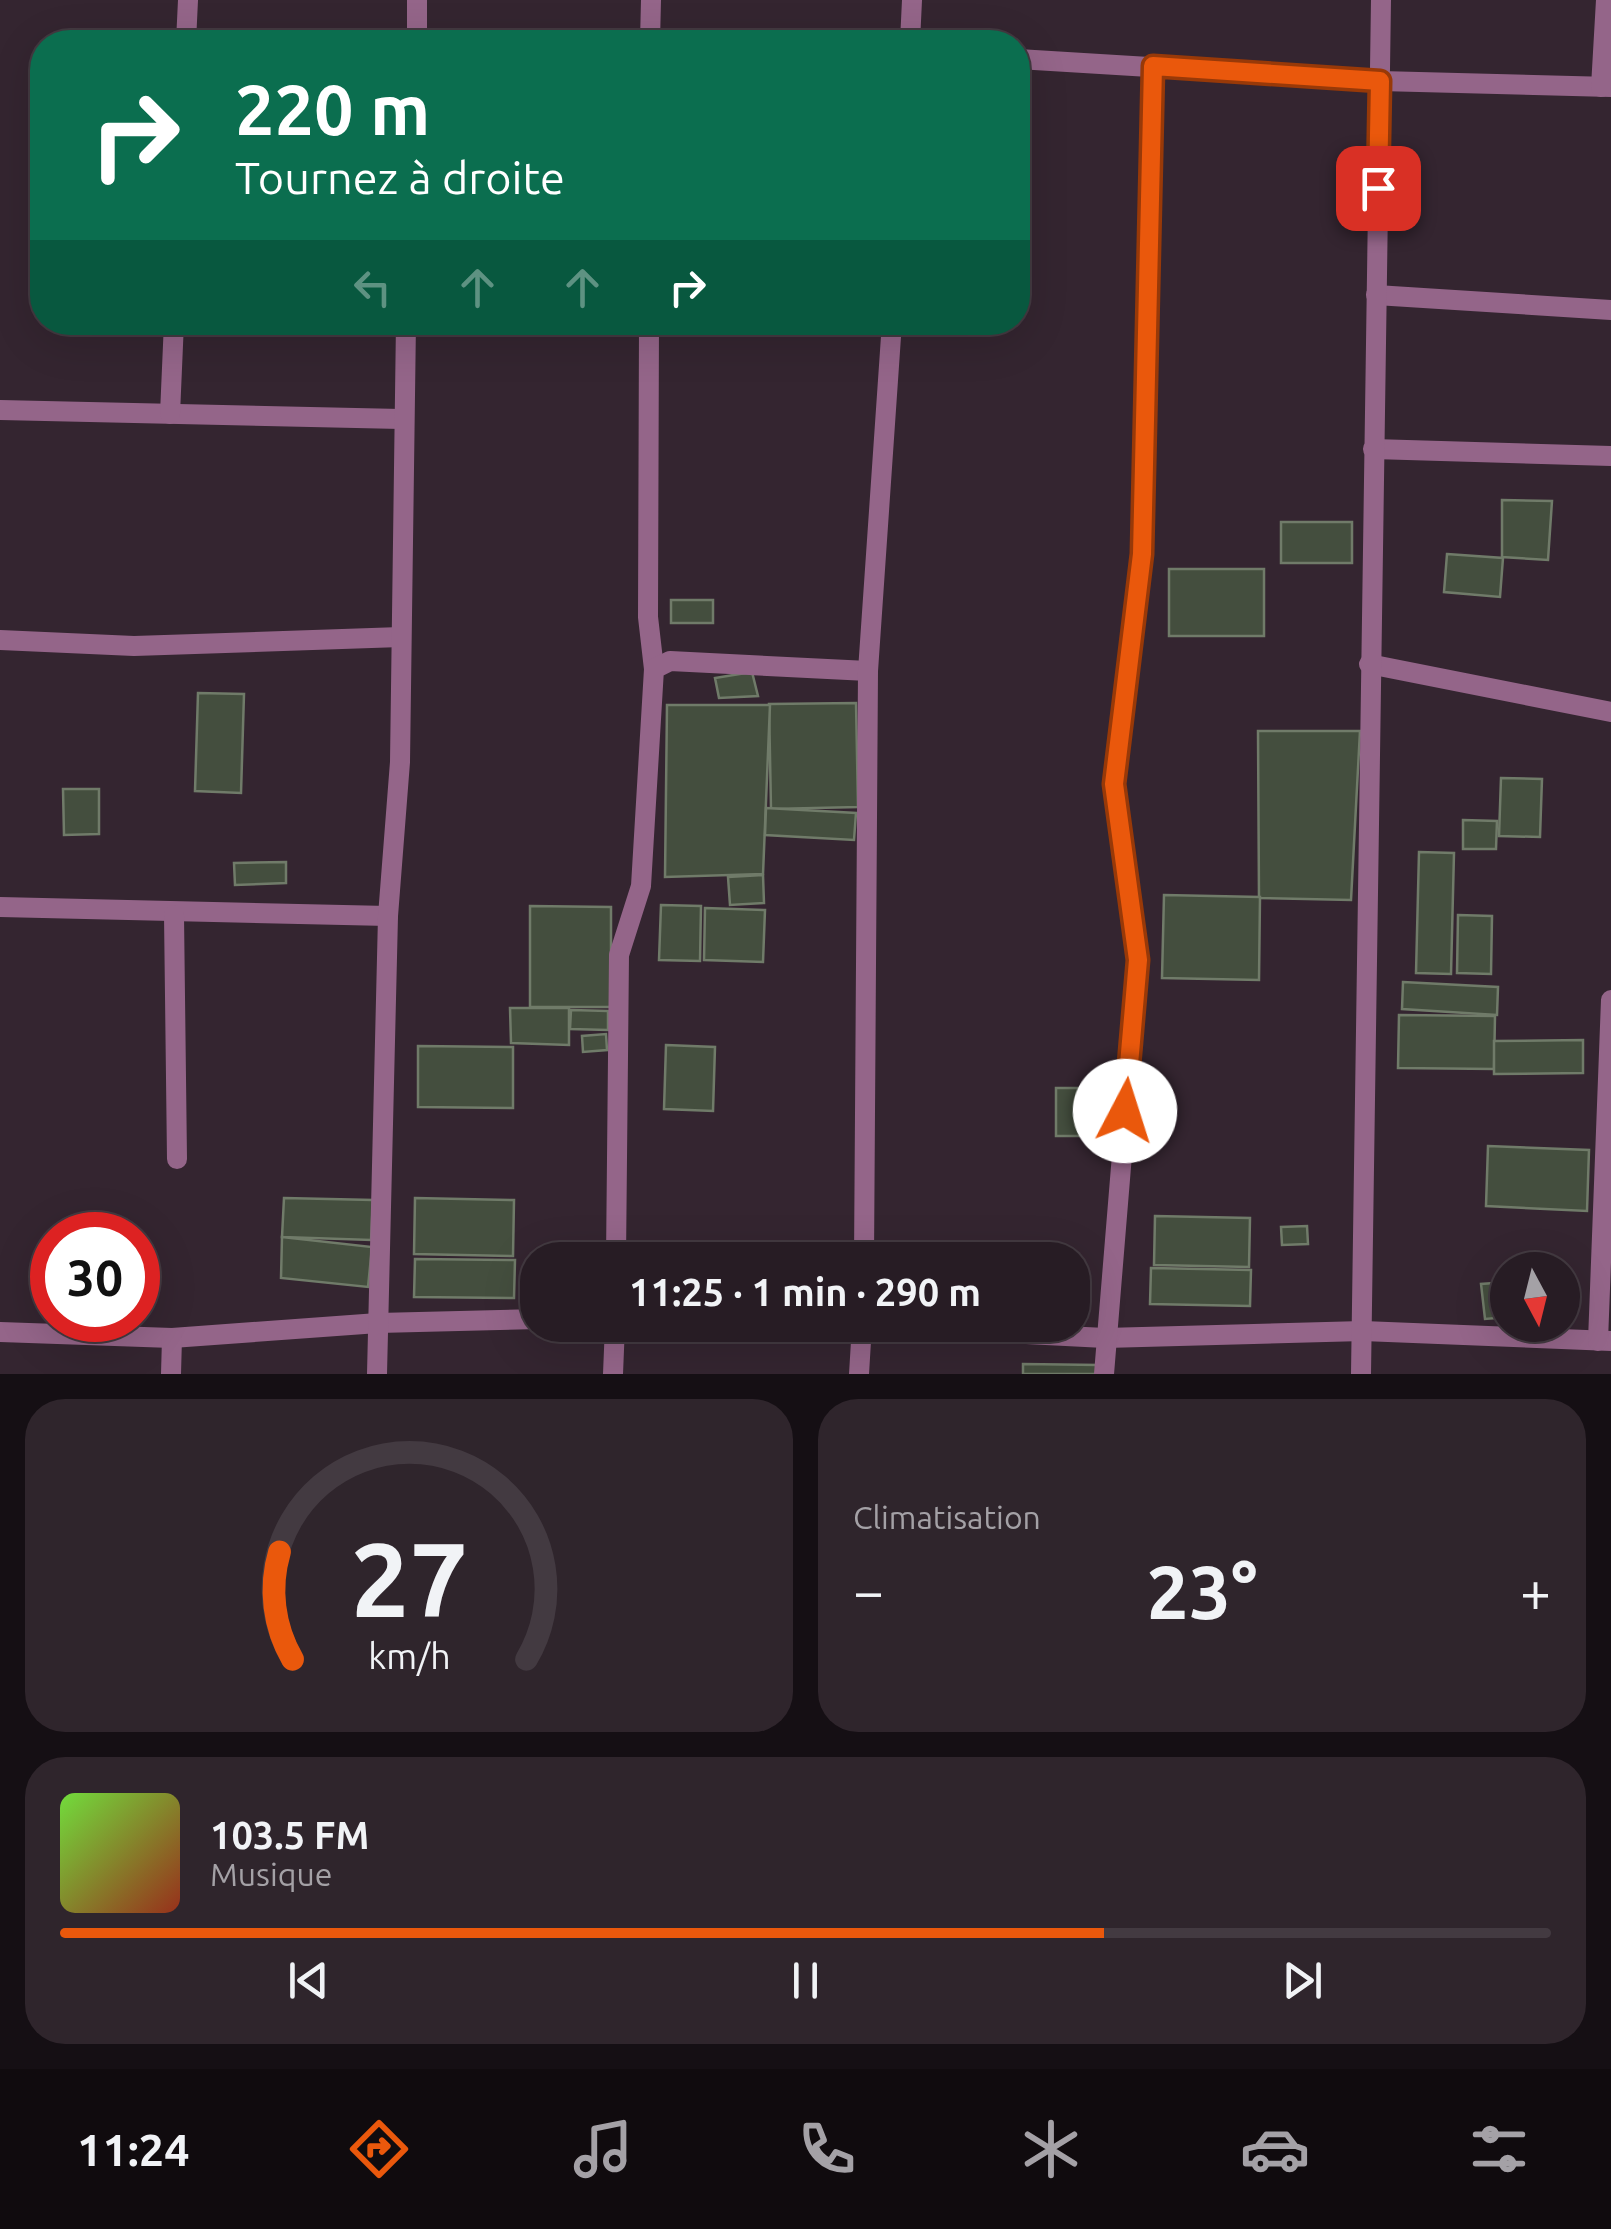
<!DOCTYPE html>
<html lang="fr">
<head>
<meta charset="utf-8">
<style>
  body { margin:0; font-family:Ubuntu,sans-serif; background:#2f252c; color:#f1f3f6; height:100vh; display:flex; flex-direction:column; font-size:38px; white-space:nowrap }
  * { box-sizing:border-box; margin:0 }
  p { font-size:32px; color:#a4a1a6 }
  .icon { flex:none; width:55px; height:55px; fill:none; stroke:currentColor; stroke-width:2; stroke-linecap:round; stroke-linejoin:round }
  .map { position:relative; height:1374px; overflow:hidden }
  .details { display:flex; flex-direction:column; gap:25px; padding:25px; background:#150f14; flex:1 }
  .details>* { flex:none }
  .guide { position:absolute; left:30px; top:30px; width:1000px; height:305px; border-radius:40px; box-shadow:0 10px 40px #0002,0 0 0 2px #433a41; background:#0b6e4f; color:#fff; overflow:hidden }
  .needle { width:65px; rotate:173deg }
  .buttons { position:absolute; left:1490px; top:1252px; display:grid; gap:20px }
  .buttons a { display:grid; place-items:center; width:90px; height:90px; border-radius:50%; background:#271c24; box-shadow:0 10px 40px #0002,0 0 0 2px #433a41; font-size:50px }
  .speed { position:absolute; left:30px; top:1212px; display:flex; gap:20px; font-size:50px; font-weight:700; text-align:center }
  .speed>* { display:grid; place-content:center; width:130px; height:130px; border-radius:50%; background:#271c24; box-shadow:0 10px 40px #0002,0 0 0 2px #433a41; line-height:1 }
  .speed .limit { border:15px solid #d22; background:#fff; color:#111 }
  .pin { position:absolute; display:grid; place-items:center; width:85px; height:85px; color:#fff; margin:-42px; border-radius:20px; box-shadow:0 5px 15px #0006 }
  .me { position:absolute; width:110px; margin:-55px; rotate:5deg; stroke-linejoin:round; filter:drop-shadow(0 0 8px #0008) }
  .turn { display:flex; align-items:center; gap:35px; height:210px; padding:0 40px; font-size:45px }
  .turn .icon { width:130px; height:130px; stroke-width:2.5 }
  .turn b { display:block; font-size:70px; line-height:85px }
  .lanes { display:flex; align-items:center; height:95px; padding:0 40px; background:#0003; justify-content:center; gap:50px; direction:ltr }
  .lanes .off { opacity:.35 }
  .big { font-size:75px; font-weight:600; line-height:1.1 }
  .details .card { flex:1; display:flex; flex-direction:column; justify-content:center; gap:15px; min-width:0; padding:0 35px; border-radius:40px; background:#2f252c }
  .details .dial { align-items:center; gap:0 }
  .dial svg { height:260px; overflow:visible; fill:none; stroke:#433a41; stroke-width:7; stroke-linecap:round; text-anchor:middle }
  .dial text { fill:#f1f3f6; stroke:none }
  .song { display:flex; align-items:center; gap:30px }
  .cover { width:120px; height:120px; border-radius:15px; background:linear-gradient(135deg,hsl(100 70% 55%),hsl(10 70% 35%)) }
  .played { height:10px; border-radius:5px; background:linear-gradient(90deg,#ea580c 70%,#433a41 70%) }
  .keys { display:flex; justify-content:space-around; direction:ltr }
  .heat { display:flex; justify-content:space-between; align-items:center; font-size:55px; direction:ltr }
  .details .tiles { flex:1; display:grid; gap:25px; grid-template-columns:1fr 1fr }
  .card:last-child { grid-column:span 2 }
  .trip { position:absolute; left:520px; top:1242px; width:570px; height:100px; border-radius:40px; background:#271c24; box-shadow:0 10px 40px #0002,0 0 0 2px #433a41; font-weight:600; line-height:100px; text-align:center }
  .dock { display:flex; height:160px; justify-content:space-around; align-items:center; background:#100b0e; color:#a4a1a6 }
  .dock .icon { width:70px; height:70px }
  .dock .on { color:#ea580c }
  .dock b { font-size:45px; color:#f1f3f6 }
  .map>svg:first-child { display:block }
</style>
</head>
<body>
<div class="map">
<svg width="1611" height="1374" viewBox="0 0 1611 1374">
  <rect width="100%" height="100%" fill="#342530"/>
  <g fill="#444e3e" stroke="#707b69" stroke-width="2.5">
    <path d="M1502,500L1552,501L1548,560L1502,557Z"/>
    <rect x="1281" y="522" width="71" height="41"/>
    <path d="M1447,554L1503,558L1500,597L1444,592Z"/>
    <rect x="1169" y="569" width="95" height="67"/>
    <rect x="671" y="600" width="42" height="23"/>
    <path d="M752,672L758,696L719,698L715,678Z"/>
    <path d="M198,693L244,694L241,793L195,791Z"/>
    <path d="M856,703L858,807L771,809L769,704Z"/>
    <path d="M667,705H770L763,874L665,877Z"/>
    <path d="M1258,731H1360L1351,900L1259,898Z"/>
    <path d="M1501,778L1542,779L1540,837L1499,836Z"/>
    <path d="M63,789H99V834L64,835Z"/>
    <path d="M766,808L856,813L854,840L765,835Z"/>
    <path d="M1463,820L1497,821L1496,849H1463Z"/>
    <path d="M1419,852L1454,853L1451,974L1416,973Z"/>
    <path d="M286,862V883L235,885L234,863Z"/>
    <path d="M763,875L764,903L730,905L728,877Z"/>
    <path d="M1164,895L1260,897L1259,980L1162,978Z"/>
    <path d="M661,905L701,906L700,961L659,960Z"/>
    <path d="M530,906L611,907V1007H530Z"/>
    <path d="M705,908L765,910L763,962L704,960Z"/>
    <path d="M1458,915L1492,916L1491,974L1457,973Z"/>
    <path d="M1403,982L1498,987L1497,1015L1402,1009Z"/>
    <path d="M510,1008H569V1045L511,1043Z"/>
    <path d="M571,1010L608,1011V1030L570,1029Z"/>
    <path d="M1399,1015L1495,1016L1494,1069L1398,1068Z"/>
    <path d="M606,1034L607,1050L583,1052L582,1036Z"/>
    <path d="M1583,1040V1073L1494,1074V1041Z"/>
    <path d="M666,1045L715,1047L713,1111L664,1109Z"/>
    <path d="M418,1046L513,1047V1108L418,1107Z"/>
    <rect x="1056" y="1088" width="54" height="48"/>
    <path d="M1488,1146L1589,1150L1587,1211L1486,1206Z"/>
    <path d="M284,1198L373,1200L371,1240L282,1237Z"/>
    <path d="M415,1198L514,1200L513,1256L414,1254Z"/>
    <path d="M1155,1216L1250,1218L1249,1267L1154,1265Z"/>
    <path d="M1307,1226L1308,1244L1282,1245L1281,1227Z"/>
    <path d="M282,1237L372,1247L368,1287L281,1278Z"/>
    <path d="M415,1259L515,1260L514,1298L414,1297Z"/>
    <path d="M1151,1268L1251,1270L1250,1306L1150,1304Z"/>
    <path d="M1508,1282V1317L1485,1319L1481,1284Z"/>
    <path d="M1023,1364L1099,1365V1374H1023Z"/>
  </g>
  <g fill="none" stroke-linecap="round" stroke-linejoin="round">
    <g stroke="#946589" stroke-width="20">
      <path d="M416,41L459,42"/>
      <path d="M186,42L188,0"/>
      <path d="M417,42V0"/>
      <path d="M650,42L651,0"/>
      <path d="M910,42L912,0"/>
      <path d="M1018,59L1380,81L1611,87"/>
      <path d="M1601,87L1606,0"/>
      <path d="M1376,295L1611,310"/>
      <path d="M649,322L648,617L654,669"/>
      <path d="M0,410L401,419"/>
      <path d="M170,414L174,322"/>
      <path d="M1373,449L1611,456"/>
      <path d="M0,640L134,646L401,637"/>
      <path d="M1369,664L1611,712"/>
      <path d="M0,907L388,916"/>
      <path d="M174,915L177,1159"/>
      <path d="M616,1260L619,955L641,886L654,669L670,661L868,671"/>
      <path d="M864,1260L868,671L892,322"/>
      <path d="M852,1325L1105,1338L1363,1331L1611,1341"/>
      <path d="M0,1332L172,1338L378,1323L538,1319"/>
      <path d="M1598,1341L1611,1000"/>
      <path d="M171,1374L172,1338"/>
      <path d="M377,1374L388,916L400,762L406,322"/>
      <path d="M613,1374L615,1325"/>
      <path d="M859,1374L862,1325"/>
      <path d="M1104,1374L1138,960L1113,784L1142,554L1153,67"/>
      <path d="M1361,1374L1381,0"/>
    </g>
  </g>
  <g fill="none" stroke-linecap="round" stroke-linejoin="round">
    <g stroke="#983908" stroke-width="25">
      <path id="route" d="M1125,1111L1138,960L1114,784L1142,554L1153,66L1380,81L1378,188"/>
    </g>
    <use href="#route" stroke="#ea580c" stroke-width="18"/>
  </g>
</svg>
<div class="buttons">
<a><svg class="needle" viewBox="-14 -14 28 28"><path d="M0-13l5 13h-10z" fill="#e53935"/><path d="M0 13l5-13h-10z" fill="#a4a1a6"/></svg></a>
</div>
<div class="speed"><div class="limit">30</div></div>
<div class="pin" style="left:1378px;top:188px;background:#d93025"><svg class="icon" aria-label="arrive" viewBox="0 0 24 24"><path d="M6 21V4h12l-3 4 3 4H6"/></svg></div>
<svg class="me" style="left:1125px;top:1111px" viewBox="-20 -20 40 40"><circle r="19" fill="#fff"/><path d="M0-13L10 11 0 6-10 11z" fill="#ea580c"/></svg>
<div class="trip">11:25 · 1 min · 290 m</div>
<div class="guide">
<div class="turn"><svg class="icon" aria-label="right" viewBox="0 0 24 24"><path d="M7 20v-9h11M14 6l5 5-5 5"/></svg><div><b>220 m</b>Tournez à droite</div></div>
<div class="lanes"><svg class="icon off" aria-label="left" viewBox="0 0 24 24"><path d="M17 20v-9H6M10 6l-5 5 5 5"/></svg><svg class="icon off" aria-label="ahead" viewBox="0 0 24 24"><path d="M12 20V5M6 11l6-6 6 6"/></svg><svg class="icon off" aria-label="ahead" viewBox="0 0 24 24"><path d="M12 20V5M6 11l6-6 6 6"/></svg><svg class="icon" aria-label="right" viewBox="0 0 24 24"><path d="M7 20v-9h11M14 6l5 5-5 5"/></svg></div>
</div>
</div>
<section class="details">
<div class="tiles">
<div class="card dial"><svg viewBox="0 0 100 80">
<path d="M14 69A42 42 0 1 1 86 69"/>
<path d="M14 69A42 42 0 0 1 10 36" stroke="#ea580c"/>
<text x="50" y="56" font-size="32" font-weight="700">27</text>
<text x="50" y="72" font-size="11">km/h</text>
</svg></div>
<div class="card"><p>Climatisation</p>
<div class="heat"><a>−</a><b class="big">23°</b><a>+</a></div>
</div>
<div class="card">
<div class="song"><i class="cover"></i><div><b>103.5 FM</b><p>Musique</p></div></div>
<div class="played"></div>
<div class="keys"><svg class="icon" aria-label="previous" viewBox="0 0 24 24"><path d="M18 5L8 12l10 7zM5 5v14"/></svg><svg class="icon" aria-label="pause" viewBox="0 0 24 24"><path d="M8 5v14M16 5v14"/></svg><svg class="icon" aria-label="next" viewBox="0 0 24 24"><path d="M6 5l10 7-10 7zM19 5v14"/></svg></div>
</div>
</div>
</section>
<nav class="dock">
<b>11:24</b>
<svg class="icon on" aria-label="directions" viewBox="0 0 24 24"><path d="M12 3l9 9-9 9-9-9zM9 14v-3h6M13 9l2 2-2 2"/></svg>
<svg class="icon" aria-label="music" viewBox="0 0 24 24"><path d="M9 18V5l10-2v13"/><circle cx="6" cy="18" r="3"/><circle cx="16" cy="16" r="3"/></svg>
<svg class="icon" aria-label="phone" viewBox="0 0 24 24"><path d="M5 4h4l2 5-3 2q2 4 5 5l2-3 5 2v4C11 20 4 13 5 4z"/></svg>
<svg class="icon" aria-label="climate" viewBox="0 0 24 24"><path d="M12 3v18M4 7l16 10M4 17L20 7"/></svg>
<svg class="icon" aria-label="car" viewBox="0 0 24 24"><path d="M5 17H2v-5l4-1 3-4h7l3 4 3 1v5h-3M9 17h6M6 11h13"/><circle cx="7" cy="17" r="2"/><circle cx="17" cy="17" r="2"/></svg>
<svg class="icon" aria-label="filters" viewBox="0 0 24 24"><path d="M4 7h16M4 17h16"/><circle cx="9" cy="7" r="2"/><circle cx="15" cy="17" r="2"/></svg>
</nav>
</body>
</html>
